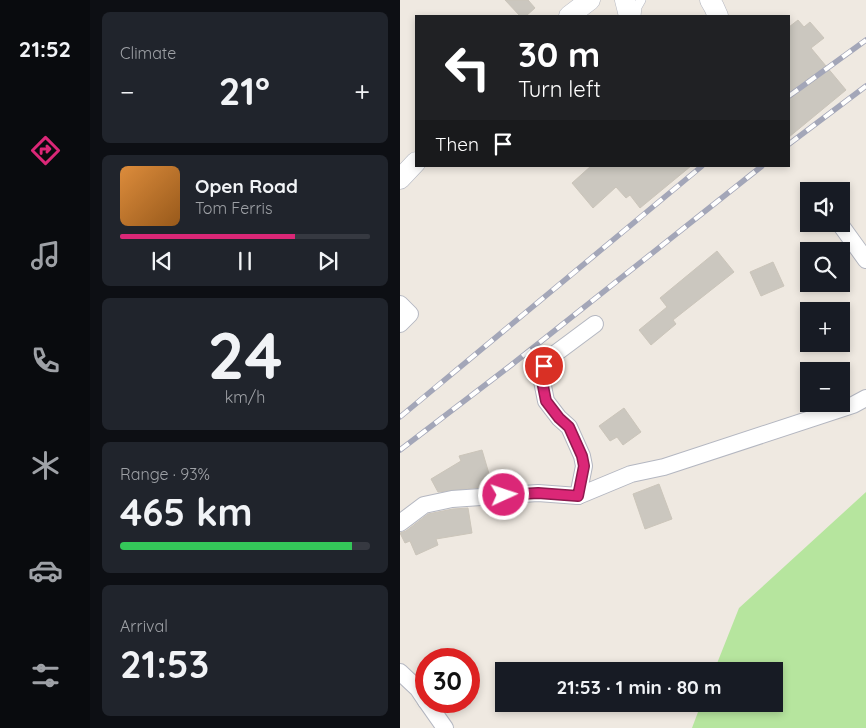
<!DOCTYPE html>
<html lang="en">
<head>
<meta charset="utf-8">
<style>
  body { margin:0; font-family:Quicksand,sans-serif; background:#20242c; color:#f1f3f6; height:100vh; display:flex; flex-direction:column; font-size:19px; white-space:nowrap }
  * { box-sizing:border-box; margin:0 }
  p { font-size:16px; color:#9ea1a6 }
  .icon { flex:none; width:28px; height:28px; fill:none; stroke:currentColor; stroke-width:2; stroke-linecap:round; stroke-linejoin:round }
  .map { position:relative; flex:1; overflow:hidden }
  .sheet { display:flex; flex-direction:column; gap:12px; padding:12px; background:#0d0f14; width:310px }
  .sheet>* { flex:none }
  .banner { position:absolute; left:15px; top:15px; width:375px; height:152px; border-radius:0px; box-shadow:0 2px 8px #0003; background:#202124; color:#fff; overflow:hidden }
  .buttons { position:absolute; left:400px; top:182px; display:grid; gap:10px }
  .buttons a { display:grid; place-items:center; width:50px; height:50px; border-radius:0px; background:#171b24; box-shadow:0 2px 8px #0003; font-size:25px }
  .speed { position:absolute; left:15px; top:648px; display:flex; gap:10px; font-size:25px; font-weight:700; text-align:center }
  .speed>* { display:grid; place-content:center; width:65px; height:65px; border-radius:50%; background:#171b24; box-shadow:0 2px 8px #0003; line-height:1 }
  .speed .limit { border:8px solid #d22; background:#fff; color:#111 }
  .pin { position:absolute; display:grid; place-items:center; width:42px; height:42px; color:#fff; margin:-21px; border:2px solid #fff; border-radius:50%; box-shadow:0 1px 5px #0007 }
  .me { position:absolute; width:55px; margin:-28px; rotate:87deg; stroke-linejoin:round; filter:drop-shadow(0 0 4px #0008) }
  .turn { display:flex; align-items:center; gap:18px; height:105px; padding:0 20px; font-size:22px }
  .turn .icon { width:65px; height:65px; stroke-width:2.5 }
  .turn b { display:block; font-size:35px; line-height:42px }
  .then { display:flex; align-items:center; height:48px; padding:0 20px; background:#0003; gap:10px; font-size:19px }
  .big { font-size:38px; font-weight:700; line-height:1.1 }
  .sheet .widget { flex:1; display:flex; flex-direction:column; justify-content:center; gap:8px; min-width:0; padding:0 18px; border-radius:8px; background:#20242c }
  .sheet .dial { align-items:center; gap:0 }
  .dial b { font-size:65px; line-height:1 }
  .song { display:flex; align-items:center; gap:15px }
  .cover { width:60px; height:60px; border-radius:8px; background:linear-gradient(135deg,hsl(30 70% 55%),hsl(30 70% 35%)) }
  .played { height:5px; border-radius:2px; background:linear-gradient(90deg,#db2777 70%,#363941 70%) }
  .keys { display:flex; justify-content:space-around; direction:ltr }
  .heat { display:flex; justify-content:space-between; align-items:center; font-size:28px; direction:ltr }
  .charge { height:8px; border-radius:4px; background:linear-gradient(90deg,#34c759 93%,#363941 0) }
  .trip { position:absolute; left:95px; top:662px; width:288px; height:50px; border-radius:0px; background:#171b24; box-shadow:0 2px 8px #0003; font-weight:700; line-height:50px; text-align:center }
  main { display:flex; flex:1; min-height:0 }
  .tab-bar { display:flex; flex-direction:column; width:90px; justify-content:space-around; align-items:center; background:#090b0e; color:#9ea1a6 }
  .tab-bar .icon { width:35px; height:35px }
  .tab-bar .current { color:#db2777 }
  .tab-bar b { font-size:22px; color:#f1f3f6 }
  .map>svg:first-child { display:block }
</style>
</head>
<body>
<main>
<nav class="tab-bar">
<b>21:52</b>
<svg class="icon current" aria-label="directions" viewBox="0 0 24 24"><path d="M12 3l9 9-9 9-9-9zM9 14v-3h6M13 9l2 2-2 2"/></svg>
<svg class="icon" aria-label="music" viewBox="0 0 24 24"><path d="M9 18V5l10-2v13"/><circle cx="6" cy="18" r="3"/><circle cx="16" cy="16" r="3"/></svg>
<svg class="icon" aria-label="phone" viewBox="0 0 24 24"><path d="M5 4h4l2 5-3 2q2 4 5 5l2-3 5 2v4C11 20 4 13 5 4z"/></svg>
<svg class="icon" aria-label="climate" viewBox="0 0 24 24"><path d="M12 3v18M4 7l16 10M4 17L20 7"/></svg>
<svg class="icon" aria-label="car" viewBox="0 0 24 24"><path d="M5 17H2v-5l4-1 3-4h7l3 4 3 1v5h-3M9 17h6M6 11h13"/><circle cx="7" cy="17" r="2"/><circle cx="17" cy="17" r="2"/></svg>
<svg class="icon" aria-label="filters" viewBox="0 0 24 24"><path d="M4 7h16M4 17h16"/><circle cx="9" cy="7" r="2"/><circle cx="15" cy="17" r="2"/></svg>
</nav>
<section class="sheet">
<div class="widget"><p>Climate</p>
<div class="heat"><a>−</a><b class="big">21°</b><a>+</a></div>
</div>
<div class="widget">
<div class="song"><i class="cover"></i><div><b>Open Road</b><p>Tom Ferris</p></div></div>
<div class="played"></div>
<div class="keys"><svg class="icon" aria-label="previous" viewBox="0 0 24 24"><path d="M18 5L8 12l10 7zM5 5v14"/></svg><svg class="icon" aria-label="pause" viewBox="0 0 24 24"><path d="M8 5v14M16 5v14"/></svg><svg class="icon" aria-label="next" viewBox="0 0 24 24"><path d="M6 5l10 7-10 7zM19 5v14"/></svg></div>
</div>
<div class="widget dial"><b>24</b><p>km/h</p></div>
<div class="widget"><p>Range · 93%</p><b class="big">465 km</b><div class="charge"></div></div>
<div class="widget"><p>Arrival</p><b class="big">21:53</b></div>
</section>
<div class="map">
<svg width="466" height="728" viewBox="0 0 466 728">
  <rect width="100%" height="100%" fill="#efe9e1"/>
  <path fill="#b6e59e" d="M466,492V728H292L301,704H374V671H314L339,608Z"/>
  <g fill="#cbc7bf" stroke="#cbc5ba">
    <path d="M105,0H128L135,8L126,16H120Z"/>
    <path d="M398,20L404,27L410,22L424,38L411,48L446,90L389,137V27Z"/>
    <path d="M191,166H291L240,208L230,195L226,198L216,187L193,208L172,183Z"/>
    <path d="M317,251L334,272L273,320L276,324L251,345L239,330L267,307L260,298Z"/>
    <path d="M373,262L384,286L361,296L350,272Z"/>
    <path d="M224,408L241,432L223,445L217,437L210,441L199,426Z"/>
    <path d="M82,450L92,484L83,487L38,492L31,479L61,461L59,456Z"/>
    <path d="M259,484L272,519L245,529L233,494Z"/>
    <path d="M68,508L72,533L36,539L38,545L16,555L10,541L5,543L0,533L6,531L28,514L53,509Z"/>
  </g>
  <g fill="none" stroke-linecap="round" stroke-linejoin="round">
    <g stroke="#b4b7c1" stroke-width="10">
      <path id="service" d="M236,16L237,7L241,0"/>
    </g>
    <g stroke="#b4b7c1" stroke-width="18">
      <g id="minor">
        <path d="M440,224L466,260"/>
        <path d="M0,304L10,314L0,324"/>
        <path d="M178,496L184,466L182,456L169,427L159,418L146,401L141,376L144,366L152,356L195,324"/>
        <path d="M0,523L24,505L52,499L138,493L178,496L231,474L264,467L453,405L466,398"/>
        <path d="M0,672L18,689L26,701"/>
        <path d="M26,701L45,728"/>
      </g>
    </g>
    <g stroke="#b4b7c1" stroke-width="21">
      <g id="tertiary">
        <path d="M225,0L229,16"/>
        <path d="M310,0L314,7L318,16"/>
        <path d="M169,16L190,0"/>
        <path d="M0,179L16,162"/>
      </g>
    </g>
    <use href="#service" stroke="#fff" stroke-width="9"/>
    <use href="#minor" stroke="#fff" stroke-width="16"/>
    <use href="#tertiary" stroke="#fff" stroke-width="20"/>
    <g stroke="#a3a6b8" stroke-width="5.5">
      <g id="rail">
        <path d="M389,96L466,40"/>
        <path d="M389,144L466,86"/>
        <path d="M0,417L302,166"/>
        <path d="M0,450L110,366L362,166"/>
      </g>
    </g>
    <use href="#rail" stroke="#fff" stroke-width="4" stroke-dasharray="11" stroke-linecap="butt"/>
  </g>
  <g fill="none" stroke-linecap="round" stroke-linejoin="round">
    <g stroke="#8e194d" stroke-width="12">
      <path id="route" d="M104,495L138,493L178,496L184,466L182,456L169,427L159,418L146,401L141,376L144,366"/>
    </g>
    <use href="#route" stroke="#db2777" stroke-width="9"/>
  </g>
</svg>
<div class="buttons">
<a><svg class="icon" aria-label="sound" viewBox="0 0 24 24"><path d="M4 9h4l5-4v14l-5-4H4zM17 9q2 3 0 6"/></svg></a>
<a><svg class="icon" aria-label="search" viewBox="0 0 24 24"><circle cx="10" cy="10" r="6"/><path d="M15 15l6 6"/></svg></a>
<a>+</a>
<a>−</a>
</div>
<div class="speed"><div class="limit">30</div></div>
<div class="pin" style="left:144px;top:366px;background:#d93025"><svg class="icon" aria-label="arrive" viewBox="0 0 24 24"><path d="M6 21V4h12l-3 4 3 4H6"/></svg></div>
<svg class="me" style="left:104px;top:495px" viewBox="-20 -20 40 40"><circle r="17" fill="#db2777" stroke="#fff" stroke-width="3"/><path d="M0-11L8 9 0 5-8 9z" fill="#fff"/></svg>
<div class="trip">21:53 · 1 min · 80 m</div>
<div class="banner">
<div class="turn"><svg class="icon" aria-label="left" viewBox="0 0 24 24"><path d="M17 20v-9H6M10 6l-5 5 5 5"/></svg><div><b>30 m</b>Turn left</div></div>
<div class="then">Then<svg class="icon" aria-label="arrive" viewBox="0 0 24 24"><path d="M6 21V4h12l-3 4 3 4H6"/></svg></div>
</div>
</div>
</main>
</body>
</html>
